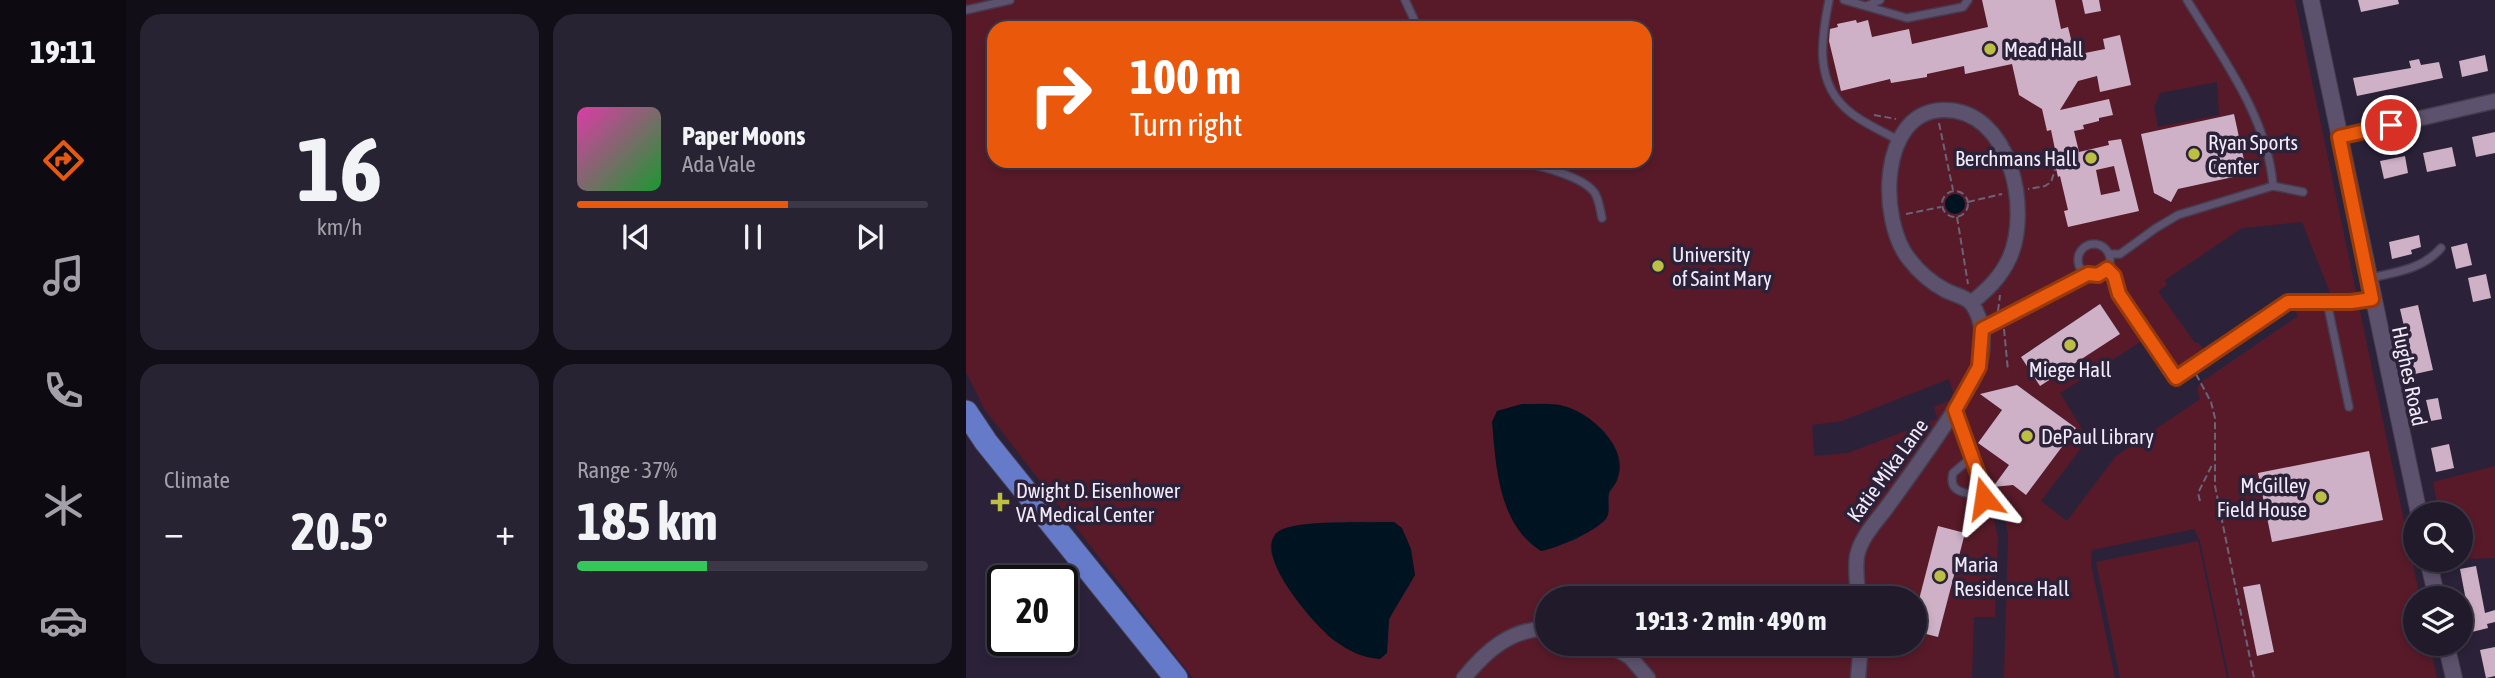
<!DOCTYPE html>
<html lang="en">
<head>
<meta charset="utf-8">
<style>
  body { margin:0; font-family:"Asap Condensed",sans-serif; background:#282333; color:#f1f3f6; height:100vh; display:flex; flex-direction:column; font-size:26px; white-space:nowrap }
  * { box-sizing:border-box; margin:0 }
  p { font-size:23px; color:#a2a1a9 }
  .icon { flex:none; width:38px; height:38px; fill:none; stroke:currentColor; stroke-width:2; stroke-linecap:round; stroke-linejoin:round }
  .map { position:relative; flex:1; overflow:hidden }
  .panel { display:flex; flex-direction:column; gap:14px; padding:14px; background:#120e18; width:840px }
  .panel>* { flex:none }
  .guide { position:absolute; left:21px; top:21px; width:665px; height:147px; border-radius:21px; box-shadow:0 4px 10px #0003,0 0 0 2px #3d3847; background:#ea580c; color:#fff; overflow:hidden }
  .controls { position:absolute; left:1437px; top:502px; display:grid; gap:14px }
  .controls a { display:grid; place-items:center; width:70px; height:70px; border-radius:50%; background:#201a2b; box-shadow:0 4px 10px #0003,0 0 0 2px #3d3847; font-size:35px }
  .speed { position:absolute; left:21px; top:565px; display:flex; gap:14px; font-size:35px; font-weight:700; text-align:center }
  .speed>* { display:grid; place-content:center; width:91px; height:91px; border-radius:50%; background:#201a2b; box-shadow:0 4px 10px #0003,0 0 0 2px #3d3847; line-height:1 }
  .speed .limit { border:4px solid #111; border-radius:10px; background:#fff; color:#111 }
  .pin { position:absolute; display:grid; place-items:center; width:60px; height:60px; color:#fff; margin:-30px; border:4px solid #fff; border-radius:50%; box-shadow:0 2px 7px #0007 }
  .me { position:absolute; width:77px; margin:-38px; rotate:345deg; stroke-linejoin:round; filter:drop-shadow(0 0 5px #0008) }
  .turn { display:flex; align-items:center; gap:24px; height:147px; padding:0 28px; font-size:32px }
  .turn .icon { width:91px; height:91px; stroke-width:2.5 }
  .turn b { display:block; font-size:49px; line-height:60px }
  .big { font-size:52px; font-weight:700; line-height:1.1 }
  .panel .tile { flex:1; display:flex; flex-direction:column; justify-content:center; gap:10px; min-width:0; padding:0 24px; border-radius:21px; background:#282333 }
  .panel .dial { align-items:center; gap:0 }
  .dial b { font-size:91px; line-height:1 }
  .song { display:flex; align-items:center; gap:21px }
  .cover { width:84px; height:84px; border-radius:10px; background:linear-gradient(135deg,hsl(320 70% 55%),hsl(130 70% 35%)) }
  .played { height:7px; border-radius:4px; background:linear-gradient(90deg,#ea580c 60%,#3d3847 60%) }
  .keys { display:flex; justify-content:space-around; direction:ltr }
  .heat { display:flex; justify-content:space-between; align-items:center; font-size:38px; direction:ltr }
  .charge { height:10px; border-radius:5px; background:linear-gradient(90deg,#34c759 37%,#3d3847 0) }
  .panel .tiles { flex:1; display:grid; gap:14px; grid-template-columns:repeat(2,1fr) }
  .trip { position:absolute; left:569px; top:586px; width:392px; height:70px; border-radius:35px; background:#201a2b; box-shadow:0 4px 10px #0003,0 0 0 2px #3d3847; font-weight:700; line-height:70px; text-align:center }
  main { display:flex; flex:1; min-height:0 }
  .menu { display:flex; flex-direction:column; width:126px; justify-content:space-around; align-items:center; background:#0d0a11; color:#a2a1a9 }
  .menu .icon { width:49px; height:49px }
  .menu .current { color:#ea580c }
  .menu b { font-size:32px; color:#f1f3f6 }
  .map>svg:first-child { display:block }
</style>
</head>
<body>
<main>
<nav class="menu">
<b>19:11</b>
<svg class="icon current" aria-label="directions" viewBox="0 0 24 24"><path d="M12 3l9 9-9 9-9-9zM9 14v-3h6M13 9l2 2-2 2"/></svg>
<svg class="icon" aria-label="music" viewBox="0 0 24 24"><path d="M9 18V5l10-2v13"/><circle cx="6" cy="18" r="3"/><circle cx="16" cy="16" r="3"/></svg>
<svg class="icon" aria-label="phone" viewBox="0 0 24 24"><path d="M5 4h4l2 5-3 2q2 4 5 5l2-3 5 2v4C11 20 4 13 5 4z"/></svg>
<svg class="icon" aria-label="climate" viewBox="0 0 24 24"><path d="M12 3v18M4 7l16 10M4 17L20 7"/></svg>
<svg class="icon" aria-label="car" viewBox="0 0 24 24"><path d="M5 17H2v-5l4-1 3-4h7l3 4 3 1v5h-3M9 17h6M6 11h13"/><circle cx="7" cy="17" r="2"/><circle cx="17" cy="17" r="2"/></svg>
</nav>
<section class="panel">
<div class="tiles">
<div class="tile dial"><b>16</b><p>km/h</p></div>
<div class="tile">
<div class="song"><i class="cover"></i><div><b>Paper Moons</b><p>Ada Vale</p></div></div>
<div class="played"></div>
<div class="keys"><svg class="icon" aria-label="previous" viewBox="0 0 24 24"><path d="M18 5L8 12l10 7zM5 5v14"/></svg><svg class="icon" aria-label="pause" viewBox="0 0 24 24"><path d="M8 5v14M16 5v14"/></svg><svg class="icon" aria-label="next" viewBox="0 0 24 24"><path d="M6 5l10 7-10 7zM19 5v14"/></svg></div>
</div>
<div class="tile"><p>Climate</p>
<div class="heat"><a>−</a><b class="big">20.5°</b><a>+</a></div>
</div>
<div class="tile"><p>Range · 37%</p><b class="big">185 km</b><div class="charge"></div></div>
</div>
</section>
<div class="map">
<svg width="1529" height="678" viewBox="0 0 1529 678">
  <rect width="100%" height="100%" fill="#2b2239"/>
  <g fill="#581a29" fill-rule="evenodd">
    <path d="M0,0H1116L1119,14L1135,11L1133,0H1329L1454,598H1449V644H1464L1471,678H1263L1234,541L1228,529L1126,550L1125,564L1149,678H1038L1042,535L1035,495L1023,496L1032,538L1029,617H1008L1006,678H227L19,410L0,372ZM28,28H679V161H28ZM1139,49L1148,80L1132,84L1125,52ZM1251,82L1253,115L1192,127L1188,107L1194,93ZM1268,114L1280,174L1212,189L1205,202L1188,193L1176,134ZM1336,222L1365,295H1319L1332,316L1234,383L1231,389L1234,399L1150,456L1101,521L1075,501L1122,439L1094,393L1176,341L1209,388L1246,362L1233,343H1229L1192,291L1201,285L1199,280L1276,228ZM1134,304L1153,333L1074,386L1055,356ZM983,379L987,392L984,400L968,407L971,419L882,453L848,456L846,425L876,421ZM1051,385L1110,428L1060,495L1047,485L1028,487L1043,465L1013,443L1036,410L1015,394ZM556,404C598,403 605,408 639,432L648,486L643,493L642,515L639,521L607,541L568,546C528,506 532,464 532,411ZM1292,474L1416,520L1306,542ZM428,522L444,586C430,600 419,622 423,642L305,554C304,544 305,537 314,531C330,520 406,521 428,522ZM999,533L972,637L948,631V644H581V598H948L949,619ZM1294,584L1308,652L1292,656L1277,588Z"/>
    <path d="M1529,466V558L1495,559L1494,514H1473L1467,482Z"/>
    <path d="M1232,541L1261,678H1154L1130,562Z"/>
  </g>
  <g fill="#001320">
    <circle cx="989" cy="204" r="10"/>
    <path d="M556,404C571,404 590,402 604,408C628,417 662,448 652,477C651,483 647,486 644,491C640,498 645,509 641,517C634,530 589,549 575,551C532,524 530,466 526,422L531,411Z"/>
    <path d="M415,522H428L436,528L445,549L449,575L423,619L421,653L414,659C397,658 383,651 369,641C350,627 283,552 313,531C330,520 393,523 415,522Z"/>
  </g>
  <g fill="#ceb1c6" fill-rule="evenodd">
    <path d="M1016,0H1089L1095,29L1102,27L1109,55L1139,49L1137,39L1154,35L1165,85L1134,92L1131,76L1112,81L1094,110L1143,99L1147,115L1133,118V121L1117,125L1118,129L1108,131L1113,152L1143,145L1142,141L1155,139L1173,211L1102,227L1098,211L1102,210L1094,176L1092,177L1089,164H1092L1085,130L1081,131L1076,109L1053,95L1046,64L999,74L998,66L961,74V77L925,83L924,79L875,91L863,41L864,29L872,27L871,24L890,20L891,23L902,20L906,37L943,29L946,44L1022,27ZM1148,166L1154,191L1135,195L1130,170Z"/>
    <path d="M1116,0H1133L1135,11L1119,14Z"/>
    <path d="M1392,0H1432L1433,4L1395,12Z"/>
    <path d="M1519,55L1522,71L1496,77L1493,61Z"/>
    <path d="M1453,59L1455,65L1473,62L1477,78L1391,96L1387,78L1445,68L1443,61Z"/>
    <path d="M1268,114L1281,174L1212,189L1205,202L1188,193L1175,134Z"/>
    <path d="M1529,132V153L1510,157L1506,137Z"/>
    <path d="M1486,147L1490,166L1461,172L1457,153Z"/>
    <path d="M1439,156L1442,173L1418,179L1414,161Z"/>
    <path d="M1453,235L1455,247L1445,250L1446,254L1426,259L1423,242Z"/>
    <path d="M1501,243L1506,265L1490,269L1485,247Z"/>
    <path d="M1520,274L1525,298L1507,302L1502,278Z"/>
    <path d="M1134,304L1154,334L1074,386L1055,357Z"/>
    <path d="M1452,305L1467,370L1449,374L1434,309Z"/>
    <path d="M1051,385L1110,428L1060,495L1047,485L1027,487L1043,465L1012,443L1036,410L1014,394Z"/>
    <path d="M1472,398L1476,419L1465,421L1460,400Z"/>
    <path d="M1483,444L1488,468L1470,472L1465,448Z"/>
    <path d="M1403,451L1417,520L1306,542L1292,473Z"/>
    <path d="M972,526L999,533L972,637L948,631V619Z"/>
    <path d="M1510,566L1519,613L1529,610V622L1521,624L1522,628L1506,632L1494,569Z"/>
    <path d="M1294,584L1308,652L1291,656L1277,587Z"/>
    <path d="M1529,647V676L1520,678L1514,650Z"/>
  </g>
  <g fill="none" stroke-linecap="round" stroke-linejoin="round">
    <g stroke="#453c50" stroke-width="10">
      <g id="service">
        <path d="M439,0L452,28"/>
        <path d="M863,0C855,39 848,84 884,112C897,123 916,131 932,140"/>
        <path d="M878,0L941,18L997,7L1002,0"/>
        <path d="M1221,0C1256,57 1302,118 1307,186"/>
        <path d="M901,6L914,0"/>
        <path d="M0,10L44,0"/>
        <path d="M552,161C572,166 615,175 628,192C633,198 634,210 636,218"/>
        <circle cx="1128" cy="260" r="16"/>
        <path d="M1143,254H1154L1190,228L1212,215L1307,186L1337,192"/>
        <path d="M1141,269L1148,276L1153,294L1210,378L1322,302H1385L1406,299"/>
        <path d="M1404,278C1431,272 1457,269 1475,248"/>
        <path d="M1361,302L1383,407"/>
        <path d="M1016,329L1122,274"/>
        <path d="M989,410L1012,474L1019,502"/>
        <path d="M1006,457L987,473C981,495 1004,493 1018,497"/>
      </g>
    </g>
    <g stroke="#453c50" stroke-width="17">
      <g id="minor">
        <path d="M1373,137L1529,101"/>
        <path d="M893,598C891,585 889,570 891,556C895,537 910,522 921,507C947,471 973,436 996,398C1002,388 1010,377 1013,366C1019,347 1018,321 1006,304C1001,297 986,294 979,290C964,282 953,272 943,259C913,222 912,113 976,110C1044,107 1066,210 1043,259C1034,278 1021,290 1005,303"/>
        <path d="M641,644L664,657L682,678"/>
        <path d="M498,678C519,652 545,628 581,629"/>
        <path d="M892,678L895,644"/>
      </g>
    </g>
    <g stroke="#453c50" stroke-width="18">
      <g id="tertiary">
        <path d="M1345,0L1453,514"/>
        <path d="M1462,560L1471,598"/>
        <path d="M1480,644L1488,678"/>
      </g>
    </g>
    <g stroke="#453c50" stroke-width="25">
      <path id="trunk" d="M0,412L20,442L210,678"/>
    </g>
    <g stroke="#6b6378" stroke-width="2" stroke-dasharray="7 3.5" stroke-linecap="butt">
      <path d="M908,115L930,119"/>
      <path d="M973,123L987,190"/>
      <path d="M1056,164L1082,161L1089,170L1085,182L1079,186L1062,189"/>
      <circle cx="989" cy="204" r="13"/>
      <path d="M1002,202L1036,194"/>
      <path d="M940,214L975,207"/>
      <path d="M991,217L1002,284"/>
      <path d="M1032,311L1034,295"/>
      <path d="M1038,329L1042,371"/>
      <path d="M1230,374L1245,402L1249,418V486L1288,678"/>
      <path d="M1234,501L1232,493L1247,463"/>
    </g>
    <use href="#service" stroke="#5d526d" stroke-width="7"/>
    <use href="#minor" stroke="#5d526d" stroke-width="14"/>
    <use href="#tertiary" stroke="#5d526d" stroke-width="16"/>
    <use href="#trunk" stroke="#657bca" stroke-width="23"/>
  </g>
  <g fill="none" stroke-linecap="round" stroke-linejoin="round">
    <g stroke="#983908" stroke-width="18">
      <path id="route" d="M1018,498L1012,474L989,410L1013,367L1016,329L1122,274L1132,275L1141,269L1148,276L1153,294L1210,378L1322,302H1385L1406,299L1373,137L1425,125"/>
    </g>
    <use href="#route" stroke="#ea580c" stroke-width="12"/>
  </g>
  <g fill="#bcbf44" stroke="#2b2239" stroke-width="2.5">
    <circle cx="1024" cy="49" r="7"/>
    <circle cx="1228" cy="154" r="7"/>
    <circle cx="1125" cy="158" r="7"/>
    <circle cx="692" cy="266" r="7"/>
    <circle cx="1104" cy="345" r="7"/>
    <circle cx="1061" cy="436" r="7"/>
    <circle cx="1355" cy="497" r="7"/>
    <path d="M30.5 491.5h7v7h7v7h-7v7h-7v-7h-7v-7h7z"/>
    <circle cx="974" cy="576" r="7"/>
  </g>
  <g text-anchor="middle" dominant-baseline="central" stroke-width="7" stroke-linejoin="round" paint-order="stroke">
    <g font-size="21" fill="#f1ebfb" stroke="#2b2239" text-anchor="start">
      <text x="1038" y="49">Mead Hall</text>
      <text x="1242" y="142">Ryan Sports<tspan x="1242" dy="24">Center</tspan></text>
      <text x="1111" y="158" text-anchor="end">Berchmans Hall</text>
      <text x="706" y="254">University<tspan x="706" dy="24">of Saint Mary</tspan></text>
      <text x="1104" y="369" text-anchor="middle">Miege Hall</text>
      <text x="1075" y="436">DePaul Library</text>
      <text x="1341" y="485" text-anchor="end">McGilley<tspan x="1341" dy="24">Field House</tspan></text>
      <text x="50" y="490">Dwight D. Eisenhower<tspan x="50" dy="24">VA Medical Center</tspan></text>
      <text x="988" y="564">Maria<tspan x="988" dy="24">Residence Hall</tspan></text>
    </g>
    <g font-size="21" fill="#f1ebfb" stroke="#2b2239">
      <text transform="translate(1444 376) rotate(78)">Hughes Road</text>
      <text transform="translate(921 470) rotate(-54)">Katie Mika Lane</text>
    </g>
  </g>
</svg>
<div class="controls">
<a><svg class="icon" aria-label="search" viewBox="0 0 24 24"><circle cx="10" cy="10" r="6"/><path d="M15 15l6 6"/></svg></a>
<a><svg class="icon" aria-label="layers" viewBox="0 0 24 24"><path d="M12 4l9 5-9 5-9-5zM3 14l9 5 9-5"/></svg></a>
</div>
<div class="speed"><div class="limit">20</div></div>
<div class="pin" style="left:1425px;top:125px;background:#d93025"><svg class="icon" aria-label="arrive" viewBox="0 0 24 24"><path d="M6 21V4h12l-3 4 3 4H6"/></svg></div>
<svg class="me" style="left:1018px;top:498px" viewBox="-20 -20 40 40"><path d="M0-17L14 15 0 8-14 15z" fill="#ea580c" stroke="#fff" stroke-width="4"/></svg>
<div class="trip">19:13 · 2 min · 490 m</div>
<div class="guide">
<div class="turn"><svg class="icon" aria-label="right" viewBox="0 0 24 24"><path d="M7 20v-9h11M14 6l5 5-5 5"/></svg><div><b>100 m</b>Turn right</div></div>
</div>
</div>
</main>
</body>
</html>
